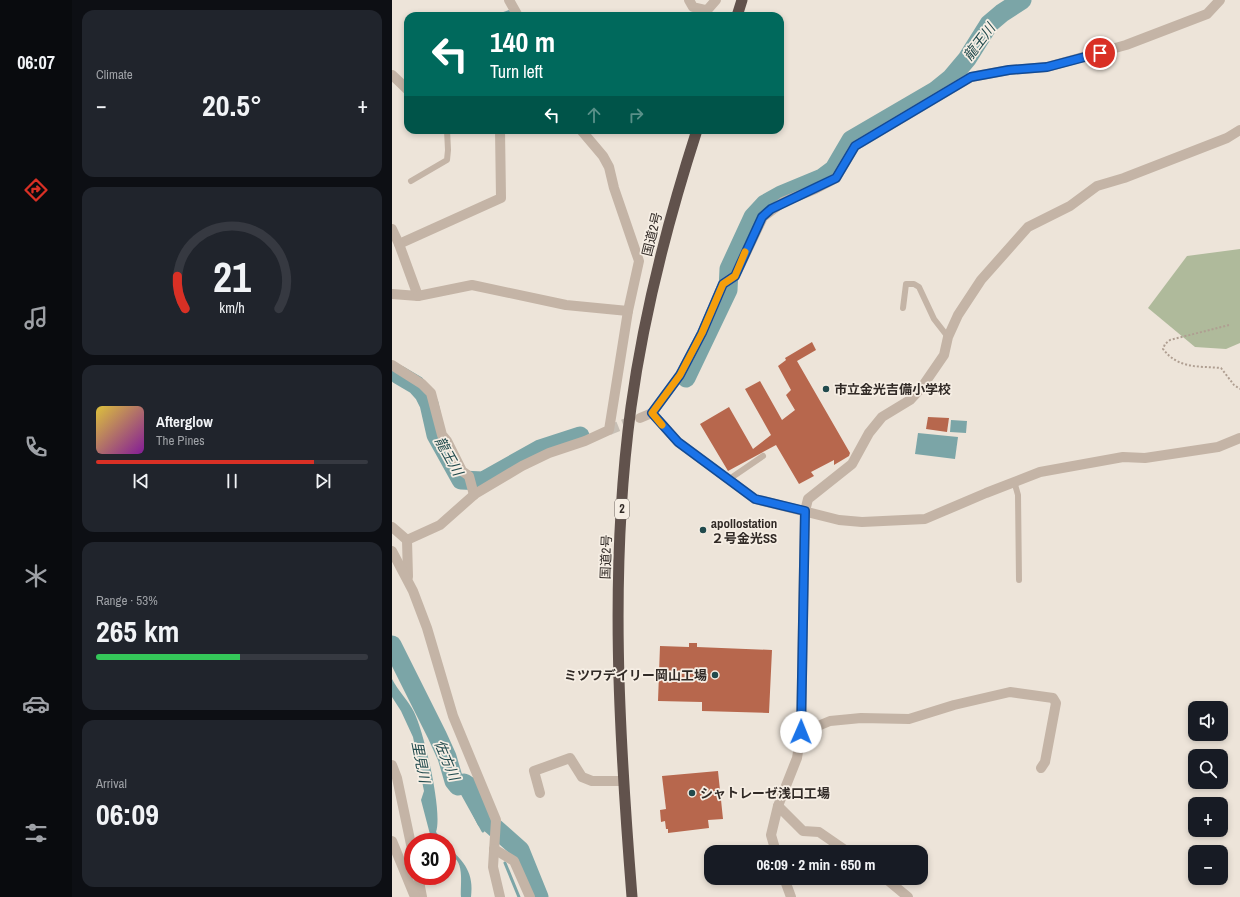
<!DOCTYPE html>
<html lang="en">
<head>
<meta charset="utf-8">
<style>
  body { margin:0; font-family:"Archivo Narrow","Noto Sans JP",sans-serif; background:#20242c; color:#f1f3f6; height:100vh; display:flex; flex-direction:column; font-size:15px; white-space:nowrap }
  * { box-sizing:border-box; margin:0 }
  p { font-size:13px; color:#9ea1a6 }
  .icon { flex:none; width:22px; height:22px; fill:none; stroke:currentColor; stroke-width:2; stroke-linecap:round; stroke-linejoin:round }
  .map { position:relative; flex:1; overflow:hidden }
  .side { display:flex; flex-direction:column; gap:10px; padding:10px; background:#0d0f14; width:320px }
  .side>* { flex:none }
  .top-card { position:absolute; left:12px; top:12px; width:380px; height:122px; border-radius:12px; box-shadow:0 2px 6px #0003; background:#00695c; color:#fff; overflow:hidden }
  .controls { position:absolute; left:796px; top:701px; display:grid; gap:8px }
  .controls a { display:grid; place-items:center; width:40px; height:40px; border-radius:8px; background:#171b24; box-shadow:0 2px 6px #0003; font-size:20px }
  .speed { position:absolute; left:12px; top:833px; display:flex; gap:8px; font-size:20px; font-weight:700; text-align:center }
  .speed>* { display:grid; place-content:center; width:52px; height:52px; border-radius:50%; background:#171b24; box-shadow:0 2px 6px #0003; line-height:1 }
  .speed .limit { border:6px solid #d22; background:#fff; color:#111 }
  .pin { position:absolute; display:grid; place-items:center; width:34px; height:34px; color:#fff; margin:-17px; border:2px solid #fff; border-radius:50%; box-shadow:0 1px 4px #0007 }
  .me { position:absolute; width:44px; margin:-22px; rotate:1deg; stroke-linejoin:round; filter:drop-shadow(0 0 3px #0008) }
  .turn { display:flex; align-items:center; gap:14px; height:84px; padding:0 20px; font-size:18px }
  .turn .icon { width:52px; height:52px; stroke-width:2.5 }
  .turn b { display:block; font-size:28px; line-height:34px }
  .lanes { display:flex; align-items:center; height:38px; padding:0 20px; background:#0003; justify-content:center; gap:20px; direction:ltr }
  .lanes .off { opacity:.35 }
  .big { font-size:30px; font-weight:700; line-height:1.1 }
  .side .tile { flex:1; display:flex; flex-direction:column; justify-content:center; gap:6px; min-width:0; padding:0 14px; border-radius:12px; background:#20242c }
  .side .dial { align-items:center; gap:0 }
  .dial svg { height:104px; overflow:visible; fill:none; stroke:#363941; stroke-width:7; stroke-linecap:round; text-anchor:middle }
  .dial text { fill:#f1f3f6; stroke:none }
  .song { display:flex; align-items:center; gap:12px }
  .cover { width:48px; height:48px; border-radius:6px; background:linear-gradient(135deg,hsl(50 70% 55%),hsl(290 70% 35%)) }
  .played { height:4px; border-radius:2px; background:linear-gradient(90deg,#d93025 80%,#363941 80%) }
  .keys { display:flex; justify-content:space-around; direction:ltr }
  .heat { display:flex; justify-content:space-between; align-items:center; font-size:22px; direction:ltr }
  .charge { height:6px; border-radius:3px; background:linear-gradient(90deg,#34c759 53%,#363941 0) }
  .trip { position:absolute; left:312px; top:845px; width:224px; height:40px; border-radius:12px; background:#171b24; box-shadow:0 2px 6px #0003; font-weight:700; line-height:40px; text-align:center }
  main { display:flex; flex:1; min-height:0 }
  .tabs { display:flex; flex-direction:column; width:72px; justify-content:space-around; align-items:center; background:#090b0e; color:#9ea1a6 }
  .tabs .icon { width:28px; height:28px }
  .tabs .on { color:#d93025 }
  .tabs b { font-size:18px; color:#f1f3f6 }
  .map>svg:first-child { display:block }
</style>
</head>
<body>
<main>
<nav class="tabs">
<b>06:07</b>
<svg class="icon on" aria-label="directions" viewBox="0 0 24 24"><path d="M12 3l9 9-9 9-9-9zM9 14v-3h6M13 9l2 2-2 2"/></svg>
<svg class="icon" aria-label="music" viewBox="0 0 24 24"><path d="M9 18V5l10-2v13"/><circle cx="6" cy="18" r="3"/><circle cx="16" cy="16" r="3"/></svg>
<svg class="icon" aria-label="phone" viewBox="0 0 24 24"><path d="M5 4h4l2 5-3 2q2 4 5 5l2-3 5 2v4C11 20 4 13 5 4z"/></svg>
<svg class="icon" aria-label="climate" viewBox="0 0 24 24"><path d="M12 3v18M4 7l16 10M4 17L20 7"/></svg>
<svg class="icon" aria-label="car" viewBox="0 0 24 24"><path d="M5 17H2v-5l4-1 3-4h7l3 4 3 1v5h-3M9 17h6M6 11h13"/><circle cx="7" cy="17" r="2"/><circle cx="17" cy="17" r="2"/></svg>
<svg class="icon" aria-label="filters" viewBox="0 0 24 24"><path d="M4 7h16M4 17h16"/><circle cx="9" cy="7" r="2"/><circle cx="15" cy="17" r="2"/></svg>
</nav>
<section class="side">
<div class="tile"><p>Climate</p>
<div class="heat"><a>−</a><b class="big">20.5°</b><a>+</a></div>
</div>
<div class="tile dial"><svg viewBox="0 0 100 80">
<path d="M14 69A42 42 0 1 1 86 69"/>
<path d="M14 69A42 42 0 0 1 8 44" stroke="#d93025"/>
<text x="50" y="56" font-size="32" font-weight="700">21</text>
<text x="50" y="72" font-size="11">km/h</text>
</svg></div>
<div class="tile">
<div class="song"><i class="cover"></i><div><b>Afterglow</b><p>The Pines</p></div></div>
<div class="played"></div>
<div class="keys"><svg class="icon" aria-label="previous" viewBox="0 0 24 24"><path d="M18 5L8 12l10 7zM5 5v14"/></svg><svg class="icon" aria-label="pause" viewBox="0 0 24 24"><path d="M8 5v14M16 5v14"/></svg><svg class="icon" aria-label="next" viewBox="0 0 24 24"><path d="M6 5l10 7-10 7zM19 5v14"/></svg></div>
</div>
<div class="tile"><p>Range · 53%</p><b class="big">265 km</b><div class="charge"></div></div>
<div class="tile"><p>Arrival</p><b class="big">06:09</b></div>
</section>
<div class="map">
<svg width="848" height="897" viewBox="0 0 848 897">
  <rect width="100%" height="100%" fill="#ede4d9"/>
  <path fill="#afba9b" d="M848,249V343L834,349L803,347L756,308L795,256Z"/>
  <g fill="#7ba5a7">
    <path d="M117,10L122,16H100Z"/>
    <path d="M559,420L575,421L574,433L558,432Z"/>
    <path d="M526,433L566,437L563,459L523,454Z"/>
    <path d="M0,679C6,691 16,700 22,712C32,732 51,812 44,832L52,842H40L29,800L32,791L21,737L9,711L0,697Z"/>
    <path d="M55,847C73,861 82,874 79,897H69C68,884 74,857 55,855Z"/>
  </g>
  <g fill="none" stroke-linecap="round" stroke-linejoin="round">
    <g stroke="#7ba5a7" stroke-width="3">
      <path d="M66,786L91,831"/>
      <path d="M113,863L127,897"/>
    </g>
    <g stroke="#7ba5a7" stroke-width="19">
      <path d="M7,375L24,385L32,394L37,404L44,435L69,480L91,481L148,449L188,436"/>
      <path d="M294,378L336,290L337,269L361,217L373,204L389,195L430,178L442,169L459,140L543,91L559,78L575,59L597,24L610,13L630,0"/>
      <path d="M0,645L45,735L55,757L62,781L66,786L72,783L78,787L94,820L128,850L147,897"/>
    </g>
  </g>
  <g fill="#b7674d">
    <path d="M420,342L424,350L405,361L458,453L457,456L442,465V460L419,472L422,476L407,484L384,445L336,471L308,424L337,407L361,449L379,435L353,389L368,381L390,420L403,410L394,395L399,390L386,366L394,360L393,358Z"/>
    <path d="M536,417L557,418L555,432L534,429Z"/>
    <path d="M297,643H305V647L380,650L377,713L310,711V702L266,701L268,646L297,647Z"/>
    <path d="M326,771L331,819L316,820L317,828L276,833V829H274L273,821L269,822L268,810L274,809L270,776Z"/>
  </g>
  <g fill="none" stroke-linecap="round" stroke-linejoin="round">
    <path stroke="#c7bfb5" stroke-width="10" stroke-dasharray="10 5" stroke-linecap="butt" d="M217,430L245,419"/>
    <path stroke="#af9e91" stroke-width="2" stroke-dasharray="2 2" stroke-linecap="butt" d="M837,325L778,340L773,344L771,349C786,369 807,366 829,368L842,385L848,389"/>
    <g stroke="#c4b4a6" stroke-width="6">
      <path d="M19,181L55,160L56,150L55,130"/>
      <path d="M511,308L514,284H522L527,287L542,319L556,337"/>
      <path d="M336,480L371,456"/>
      <path d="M622,481L626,495L627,580"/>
    </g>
    <g stroke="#c4b4a6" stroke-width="10">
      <path d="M117,0L126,16"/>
      <path d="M297,0L301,7L314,10"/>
      <path d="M310,16L324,0"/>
      <path d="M0,75L16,90"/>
      <path d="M0,229L7,244L109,198L108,130"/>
      <path d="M0,294L26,296L7,244"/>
      <path d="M26,296L80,285L174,305L236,311"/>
      <path d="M0,365L30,384L39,393L50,435L55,441L70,471L77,476L82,495"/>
      <path d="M260,413L286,442L363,499L447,520L470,522L533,519L594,493L648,472L731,457L753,458L826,447L848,438"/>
      <path d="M248,418L260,413L288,375L310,333L331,284L343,276L371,217L391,202L423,189L444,178L463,146L579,77L617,70L655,67L734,45L815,14L828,0"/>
      <path d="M0,527L15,540L48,525L83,494L130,466L157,453L193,441L217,430L236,311L247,261L222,188L217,167L211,156L189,130"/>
      <path d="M15,540L16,577"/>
      <path d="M0,551L21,591L35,628L61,716L104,820L101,867L108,897"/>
      <path d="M409,733L438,721L469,718L517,719L562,705L618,692L661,698L664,703L653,762L649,768"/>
      <path d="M0,765L5,778L21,854"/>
      <path d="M148,793L142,771L178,758L190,777L200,781H231"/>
      <path d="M386,806L411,831L427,832L456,852"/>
      <path d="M102,849L122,861L138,897"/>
      <path d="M384,852L379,835L386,806L405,758L409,733L413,511L416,499L460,464L477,433L490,417L518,400L530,387L552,355L556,337L566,315L589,280L636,227L678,206L705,186L732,178L835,138L848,130"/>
      <path d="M26,876L30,897"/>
      <path d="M392,878L399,897"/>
      <path d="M493,878L516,897"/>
    </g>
    <path stroke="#c4b4a6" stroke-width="10" d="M0,841L23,897"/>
    <g stroke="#61524c" stroke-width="11">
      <path d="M345,16L350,0"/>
      <path d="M240,897C227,734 217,570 239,407C252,312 276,220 305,130"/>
    </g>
  </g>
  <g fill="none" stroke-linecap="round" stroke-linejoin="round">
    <g stroke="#114b97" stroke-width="10">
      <path id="route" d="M409,732L413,511L363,499L286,442L260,413L288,375L310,333L331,284L343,276L370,217L379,209L444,178L463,146L579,77L617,70L655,67L708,53"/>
    </g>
    <use href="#route" stroke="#1a73e8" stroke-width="7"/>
    <path stroke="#f59e0b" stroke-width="7" d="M270,425L260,413L288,375L310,333L331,284L343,276L353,252"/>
  </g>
  <g fill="#214a4d" stroke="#f6eee4" stroke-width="1.5">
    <circle cx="434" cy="389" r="4"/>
    <circle cx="311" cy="530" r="4"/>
    <circle cx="323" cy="675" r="4"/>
    <circle cx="300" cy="793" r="4"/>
  </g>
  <g text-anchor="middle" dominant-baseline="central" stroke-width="3.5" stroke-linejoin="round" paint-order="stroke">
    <rect fill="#f6eee4" stroke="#6c655f" stroke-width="1" x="223" y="499" width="14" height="20" rx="3"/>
    <g font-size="12" font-weight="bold" fill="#312a26">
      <text x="230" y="509">2</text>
    </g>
    <g font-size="13" fill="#312a26" stroke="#f6eee4">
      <text transform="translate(260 234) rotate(-76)">国道2号</text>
      <text transform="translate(214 557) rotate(-88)">国道2号</text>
    </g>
    <g font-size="13" font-weight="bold" fill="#312a26" stroke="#f6eee4" text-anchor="start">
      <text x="442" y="389">市立金光吉備小学校</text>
      <text x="319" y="523">apollostation<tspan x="319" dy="15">２号金光SS</tspan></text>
      <text x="315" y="675" text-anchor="end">ミツワデイリー岡山工場</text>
      <text x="308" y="793">シャトレーゼ浅口工場</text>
    </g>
    <g font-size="14" font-style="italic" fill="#214a4d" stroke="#f6eee4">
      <text transform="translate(587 42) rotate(-53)">龍王川</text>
      <text transform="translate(57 456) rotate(61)">龍王川</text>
      <text transform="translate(55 760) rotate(67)">佐方川</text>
      <text transform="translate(29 762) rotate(79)">里見川</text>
    </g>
  </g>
</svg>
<div class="controls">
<a><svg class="icon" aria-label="sound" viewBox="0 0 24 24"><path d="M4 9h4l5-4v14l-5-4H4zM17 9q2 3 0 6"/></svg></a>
<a><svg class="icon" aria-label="search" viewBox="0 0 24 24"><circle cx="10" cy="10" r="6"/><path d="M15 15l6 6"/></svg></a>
<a>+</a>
<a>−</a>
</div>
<div class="speed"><div class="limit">30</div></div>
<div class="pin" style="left:708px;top:53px;background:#d93025"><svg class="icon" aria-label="arrive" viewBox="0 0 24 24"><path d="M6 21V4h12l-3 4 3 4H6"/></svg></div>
<svg class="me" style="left:409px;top:732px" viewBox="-20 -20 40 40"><circle r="19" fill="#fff"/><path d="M0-13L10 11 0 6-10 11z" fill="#1a73e8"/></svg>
<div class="trip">06:09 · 2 min · 650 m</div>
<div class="top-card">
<div class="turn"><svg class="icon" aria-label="left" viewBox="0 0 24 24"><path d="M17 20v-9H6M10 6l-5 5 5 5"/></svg><div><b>140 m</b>Turn left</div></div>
<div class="lanes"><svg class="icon" aria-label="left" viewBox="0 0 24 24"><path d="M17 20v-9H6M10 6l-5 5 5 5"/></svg><svg class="icon off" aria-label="ahead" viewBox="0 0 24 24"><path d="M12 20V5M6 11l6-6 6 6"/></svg><svg class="icon off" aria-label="right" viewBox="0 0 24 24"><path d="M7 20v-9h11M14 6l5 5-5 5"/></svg></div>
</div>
</div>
</main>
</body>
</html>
